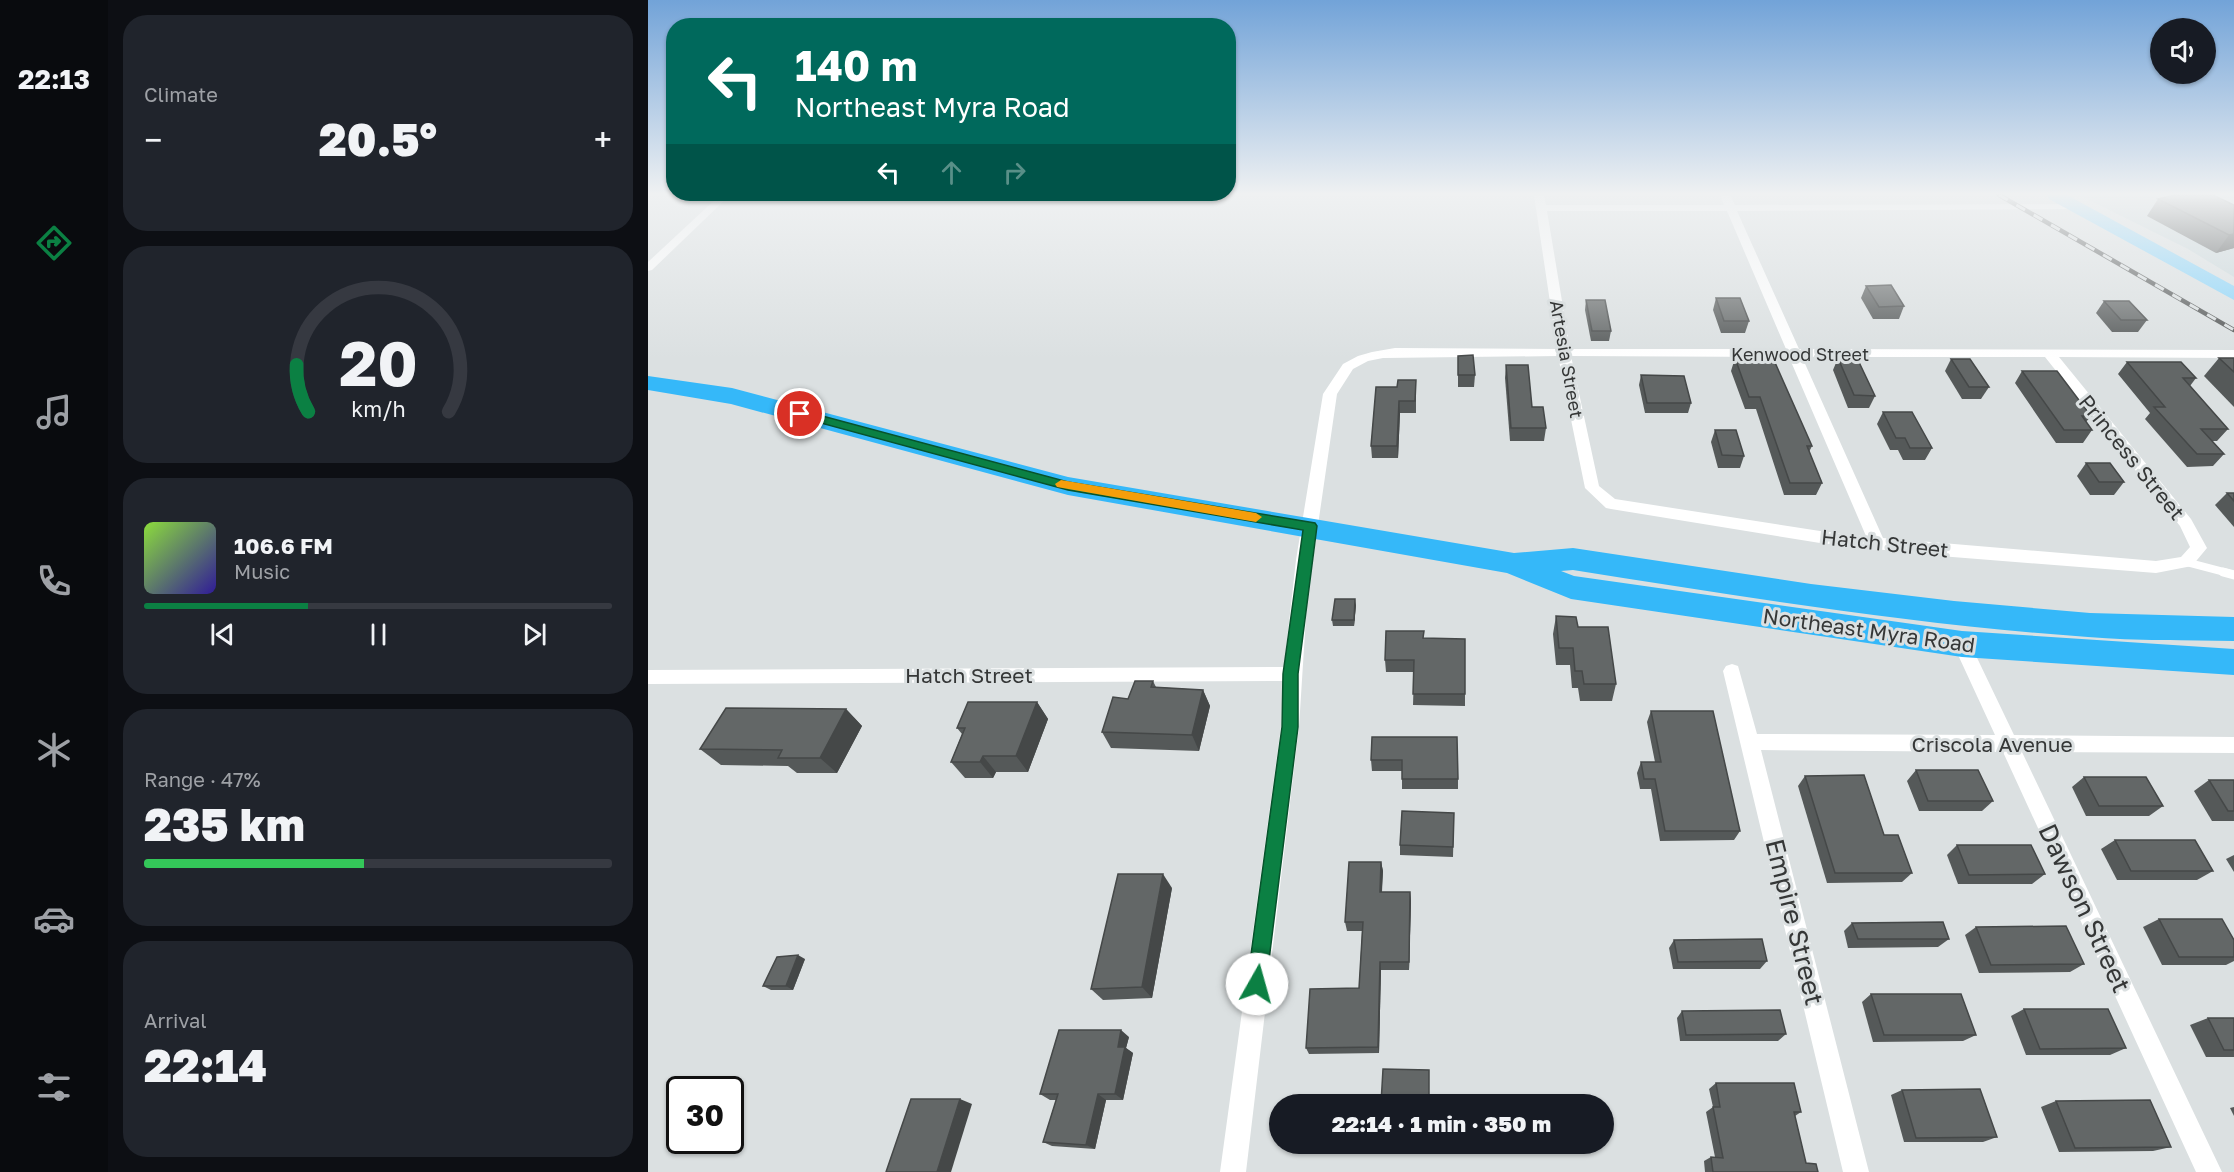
<!DOCTYPE html>
<html lang="en">
<head>
<meta charset="utf-8">
<style>
  body { margin:0; font-family:"Golos Text",sans-serif; background:#20242c; color:#f1f3f6; height:100vh; display:flex; flex-direction:column; font-size:22px; white-space:nowrap }
  * { box-sizing:border-box; margin:0 }
  p { font-size:20px; color:#9ea1a6 }
  .icon { flex:none; width:33px; height:33px; fill:none; stroke:currentColor; stroke-width:2; stroke-linecap:round; stroke-linejoin:round }
  .map { position:relative; flex:1; overflow:hidden }
  .side { display:flex; flex-direction:column; gap:15px; padding:15px; background:#0d0f14; width:540px }
  .side>* { flex:none }
  .hud { position:absolute; left:18px; top:18px; width:570px; height:183px; border-radius:24px; box-shadow:0 2px 4px #0004; background:#00695c; color:#fff; overflow:hidden }
  .tools { position:absolute; left:1502px; top:18px; display:grid; gap:12px }
  .tools a { display:grid; place-items:center; width:66px; height:66px; border-radius:50%; background:#171b24; box-shadow:0 2px 4px #0004; font-size:30px }
  .speed { position:absolute; left:18px; top:1076px; display:flex; gap:12px; font-size:30px; font-weight:700; text-align:center }
  .speed>* { display:grid; place-content:center; width:78px; height:78px; border-radius:50%; background:#171b24; box-shadow:0 2px 4px #0004; line-height:1 }
  .speed .limit { border:3px solid #111; border-radius:9px; background:#fff; color:#111 }
  .pin { position:absolute; display:grid; place-items:center; width:51px; height:51px; color:#fff; margin:-26px; border:3px solid #fff; border-radius:50%; box-shadow:0 2px 6px #0007 }
  .me { position:absolute; width:66px; margin:-33px; rotate:7deg; stroke-linejoin:round; filter:drop-shadow(0 0 4px #0008) }
  .turn { display:flex; align-items:center; gap:21px; height:126px; padding:0 30px; font-size:27px }
  .turn .icon { width:78px; height:78px; stroke-width:2.5 }
  .turn b { display:block; font-size:42px; line-height:51px }
  .lanes { display:flex; align-items:center; height:57px; padding:0 30px; background:#0003; justify-content:center; gap:30px; direction:ltr }
  .lanes .off { opacity:.35 }
  .big { font-size:45px; font-weight:800; line-height:1.1 }
  .side .card { flex:1; display:flex; flex-direction:column; justify-content:center; gap:9px; min-width:0; padding:0 21px; border-radius:24px; background:#20242c }
  .side .dial { align-items:center; gap:0 }
  .dial svg { height:156px; overflow:visible; fill:none; stroke:#363941; stroke-width:7; stroke-linecap:round; text-anchor:middle }
  .dial text { fill:#f1f3f6; stroke:none }
  .song { display:flex; align-items:center; gap:18px }
  .cover { width:72px; height:72px; border-radius:9px; background:linear-gradient(135deg,hsl(90 70% 55%),hsl(250 70% 35%)) }
  .played { height:6px; border-radius:3px; background:linear-gradient(90deg,#0b8043 35%,#363941 35%) }
  .keys { display:flex; justify-content:space-around; direction:ltr }
  .heat { display:flex; justify-content:space-between; align-items:center; font-size:33px; direction:ltr }
  .charge { height:9px; border-radius:4px; background:linear-gradient(90deg,#34c759 47%,#363941 0) }
  .trip { position:absolute; left:621px; top:1094px; width:345px; height:60px; border-radius:30px; background:#171b24; box-shadow:0 2px 4px #0004; font-weight:800; line-height:60px; text-align:center }
  main { display:flex; flex:1; min-height:0 }
  .dock { display:flex; flex-direction:column; width:108px; justify-content:space-around; align-items:center; background:#090b0e; color:#9ea1a6 }
  .dock .icon { width:42px; height:42px }
  .dock .active { color:#0b8043 }
  .dock b { font-size:27px; color:#f1f3f6 }
  .map>svg:first-child { display:block }
</style>
</head>
<body>
<main>
<nav class="dock">
<b>22:13</b>
<svg class="icon active" aria-label="directions" viewBox="0 0 24 24"><path d="M12 3l9 9-9 9-9-9zM9 14v-3h6M13 9l2 2-2 2"/></svg>
<svg class="icon" aria-label="music" viewBox="0 0 24 24"><path d="M9 18V5l10-2v13"/><circle cx="6" cy="18" r="3"/><circle cx="16" cy="16" r="3"/></svg>
<svg class="icon" aria-label="phone" viewBox="0 0 24 24"><path d="M5 4h4l2 5-3 2q2 4 5 5l2-3 5 2v4C11 20 4 13 5 4z"/></svg>
<svg class="icon" aria-label="climate" viewBox="0 0 24 24"><path d="M12 3v18M4 7l16 10M4 17L20 7"/></svg>
<svg class="icon" aria-label="car" viewBox="0 0 24 24"><path d="M5 17H2v-5l4-1 3-4h7l3 4 3 1v5h-3M9 17h6M6 11h13"/><circle cx="7" cy="17" r="2"/><circle cx="17" cy="17" r="2"/></svg>
<svg class="icon" aria-label="filters" viewBox="0 0 24 24"><path d="M4 7h16M4 17h16"/><circle cx="9" cy="7" r="2"/><circle cx="15" cy="17" r="2"/></svg>
</nav>
<section class="side">
<div class="card"><p>Climate</p>
<div class="heat"><a>−</a><b class="big">20.5°</b><a>+</a></div>
</div>
<div class="card dial"><svg viewBox="0 0 100 80">
<path d="M14 69A42 42 0 1 1 86 69"/>
<path d="M14 69A42 42 0 0 1 8 45" stroke="#0b8043"/>
<text x="50" y="56" font-size="32" font-weight="700">20</text>
<text x="50" y="72" font-size="11">km/h</text>
</svg></div>
<div class="card">
<div class="song"><i class="cover"></i><div><b>106.6 FM</b><p>Music</p></div></div>
<div class="played"></div>
<div class="keys"><svg class="icon" aria-label="previous" viewBox="0 0 24 24"><path d="M18 5L8 12l10 7zM5 5v14"/></svg><svg class="icon" aria-label="pause" viewBox="0 0 24 24"><path d="M8 5v14M16 5v14"/></svg><svg class="icon" aria-label="next" viewBox="0 0 24 24"><path d="M6 5l10 7-10 7zM19 5v14"/></svg></div>
</div>
<div class="card"><p>Range · 47%</p><b class="big">235 km</b><div class="charge"></div></div>
<div class="card"><p>Arrival</p><b class="big">22:14</b></div>
</section>
<div class="map">
<svg width="1586" height="1172" viewBox="0 0 1586 1172">
  <rect width="100%" height="100%" fill="#dbe0e1"/>
  <path fill="#c8d6d9" d="M1431,195H1586V277L1540,249Z"/>
  <g fill="none" stroke-linecap="round" stroke-linejoin="round">
    <path stroke="#fff" stroke-width="8" d="M1538,562L1580,573"/>
    <path stroke="#fff" stroke-width="9" d="M1575,572L1586,575"/>
    <g fill="#fff" fill-rule="evenodd">
      <path d="M72,195H82L4,270L0,271V262Z"/>
      <path d="M886,195H896L898,205H1076L1072,195H1082L1087,205L1431,204V208L1427,209L1089,211L1151,349L1586,350V358L1411,357L1543,519L1559,548L1544,566L1508,573L1292,556L1172,543L963,509L958,508L937,488L910,356L735,358L720,361L705,369L689,394L659,601L651,727L598,1172H572L633,727L635,681L0,684V670L636,667L648,560L675,394L695,364L710,356L724,352L747,348L909,349ZM899,211H1079L1138,349H922ZM923,356L1141,357L1218,536L1172,531L967,499L951,486ZM1154,357H1397L1532,526L1542,547L1533,557L1508,561L1235,538Z"/>
      <path d="M1314,637L1320,639L1366,735L1586,737V753L1374,752L1574,1172H1548L1355,752L1113,750L1221,1172H1195L1075,671L1078,666L1084,664L1090,666L1109,734L1347,735L1305,644L1308,639Z"/>
    </g>
    <path fill="#86d4fb" fill-rule="evenodd" d="M1399,195H1419L1586,286V300L1401,199Z"/>
    <path fill="#35b8f9" fill-rule="evenodd" d="M0,376L84,388L420,477L866,553L925,548L1163,584L1306,601L1442,613L1586,617V641C1538,640 1489,641 1440,637C1267,625 1096,597 925,570L913,571L926,576L1314,631L1586,649V675L1314,657L923,599L859,573L420,495L83,404L0,390Z"/>
    <g stroke="#4f5252" stroke-width="4.5">
      <path id="rail" d="M1351,195L1586,330"/>
    </g>
    <use href="#rail" stroke="#dbe0e1" stroke-width="3" stroke-dasharray="10" stroke-linecap="butt"/>
  </g>
  <g fill="#555959">
    <path d="M1510,199L1586,205V248L1568,253L1499,216Z"/>
    <path d="M1218,286L1256,306L1251,319H1225L1213,298Z"/>
    <path d="M1068,298L1101,321L1097,333H1073L1065,310Z"/>
    <path d="M938,300L963,331L961,341H943L937,310Z"/>
    <path d="M1456,301L1499,320L1490,332H1464L1448,313Z"/>
    <path d="M810,356L827,375L826,387H810Z"/>
    <path d="M1087,358L1164,446L1161,452L1174,483L1168,495H1136L1108,409H1097L1083,371Z"/>
    <path d="M1190,358L1227,396L1221,408H1200L1185,370Z"/>
    <path d="M1571,358H1586V407L1556,376Z"/>
    <path d="M1303,359L1341,387L1333,399H1314L1297,371Z"/>
    <path d="M1479,362L1548,378L1542,386L1580,429L1569,441H1564L1576,454L1565,466L1539,467L1497,419L1502,413L1470,374Z"/>
    <path d="M858,365L898,428L896,441H862L857,378Z"/>
    <path d="M1374,371L1443,416L1438,422L1444,430L1435,443H1408L1367,383Z"/>
    <path d="M993,375L1043,403L1040,413H997L991,385Z"/>
    <path d="M728,387L768,392V413H752L750,458H724L723,446Z"/>
    <path d="M1235,412L1284,448L1277,460H1255L1250,450H1242L1229,424Z"/>
    <path d="M1067,430L1096,456L1092,468H1070L1063,442Z"/>
    <path d="M1438,463L1476,482L1466,495H1442L1429,476Z"/>
    <path d="M1579,493H1586V527L1567,505Z"/>
    <path d="M708,605L706,626H685L684,620Z"/>
    <path d="M908,616L930,627L968,684L964,701H932L930,688H924L922,665H908L905,634Z"/>
    <path d="M776,638L817,694V706L765,705L766,672H738L737,660Z"/>
    <path d="M505,681L508,687L555,690L562,706L551,751L463,748L454,732L480,699Z"/>
    <path d="M389,702L400,719L380,772H348L345,778H317L303,762L314,734L309,728Z"/>
    <path d="M198,709L214,726L189,773H149L140,766L73,765L52,749Z"/>
    <path d="M1003,711L1092,831L1086,840L1012,841L1003,789H992L989,773L993,762H1007L999,722Z"/>
    <path d="M724,737L810,779V789H754V771H724L723,760Z"/>
    <path d="M1268,770L1345,801L1334,811H1271L1259,781Z"/>
    <path d="M1157,776L1236,835L1264,873L1254,882L1179,883L1150,786Z"/>
    <path d="M1436,777L1515,806L1501,816H1438L1424,787Z"/>
    <path d="M1561,780H1586V821H1564L1546,791Z"/>
    <path d="M806,813L805,857L752,855V845Z"/>
    <path d="M1467,840L1565,871L1549,880H1469L1453,849Z"/>
    <path d="M1309,845L1397,874L1384,884H1310L1299,855Z"/>
    <path d="M1586,855V872L1578,859Z"/>
    <path d="M733,862L735,871L734,892H762L763,901L761,970H733L731,1053L661,1054L658,1048L711,988L714,931H699L697,922Z"/>
    <path d="M524,888L504,998L455,1000L443,989Z"/>
    <path d="M1511,919L1586,940V961L1578,965H1514L1495,927Z"/>
    <path d="M1204,923L1301,939L1290,947L1200,948L1196,931Z"/>
    <path d="M1328,927L1436,964L1422,972L1331,973L1317,935Z"/>
    <path d="M1026,940L1119,961L1112,969H1025L1021,948Z"/>
    <path d="M157,959L145,990H123L115,986Z"/>
    <path d="M1223,994L1328,1035L1315,1041L1225,1042L1214,1002Z"/>
    <path d="M1376,1009L1478,1048L1462,1055H1378L1363,1016Z"/>
    <path d="M1034,1011L1138,1034L1130,1041H1032L1029,1018Z"/>
    <path d="M1560,1018H1586V1057H1558L1542,1025Z"/>
    <path d="M481,1037L478,1048L485,1053L475,1100H458L447,1149L404,1146L395,1142L408,1100H402L392,1094Z"/>
    <path d="M1068,1083L1153,1112L1147,1116L1158,1163L1170,1172H1057L1056,1161L1063,1157H1067L1058,1112L1065,1107L1061,1089Z"/>
    <path d="M1254,1090L1349,1137L1335,1142H1256L1243,1095Z"/>
    <path d="M1408,1101L1523,1147L1505,1151L1411,1152L1393,1107Z"/>
    <path d="M1586,1107V1116L1582,1108Z"/>
  </g>
  <g fill="#454848">
    <path d="M1586,234V248L1568,253L1581,235Z"/>
    <path d="M751,401L752,413L750,458L749,446Z"/>
    <path d="M707,599L708,605L706,626V620Z"/>
    <path d="M555,690L562,706L551,751L544,735Z"/>
    <path d="M389,702L400,719L380,772L368,756Z"/>
    <path d="M198,709L214,726L189,773L172,758Z"/>
    <path d="M335,756L348,772L345,778L332,762Z"/>
    <path d="M733,862L735,871L733,901L732,892Z"/>
    <path d="M515,874L524,888L504,998L494,987Z"/>
    <path d="M762,892L763,901L761,970V962Z"/>
    <path d="M150,955L157,959L145,990L138,986Z"/>
    <path d="M732,962L733,970L731,1053L730,1047Z"/>
    <path d="M473,1030L481,1037L478,1048L485,1053L475,1100L467,1094L470,1047Z"/>
    <path d="M450,1094L458,1100L447,1149L438,1145Z"/>
    <path d="M312,1099L324,1104L303,1172H289Z"/>
  </g>
  <g fill="#636767" stroke="#454848" stroke-width="1.5">
    <path d="M1527,195H1565L1586,205V234L1581,235L1510,199Z"/>
    <path d="M1243,285L1256,306L1231,307L1218,286Z"/>
    <path d="M1068,298H1092L1101,321H1076Z"/>
    <path d="M938,300H957L963,331H944Z"/>
    <path d="M1456,301H1481L1499,320H1473Z"/>
    <path d="M825,355L827,375H810V356Z"/>
    <path d="M1087,358H1125L1164,446H1159L1174,483H1142L1112,397H1101Z"/>
    <path d="M1190,358H1209L1227,396L1206,395Z"/>
    <path d="M1571,358H1586V372Z"/>
    <path d="M1303,359H1322L1341,387H1321Z"/>
    <path d="M1479,362H1533L1548,378H1535L1580,429H1553L1576,454H1549L1506,407H1517Z"/>
    <path d="M858,365H880L884,407H895L898,428H863Z"/>
    <path d="M1374,371H1409L1443,416H1434L1444,430H1416Z"/>
    <path d="M993,375L1036,376L1043,403H999Z"/>
    <path d="M750,380H768L767,401H751L749,446H723L728,387H749Z"/>
    <path d="M1235,412H1264L1284,448H1262L1257,438H1248Z"/>
    <path d="M1067,430H1088L1096,456L1074,455Z"/>
    <path d="M1438,463H1462L1476,482H1451Z"/>
    <path d="M1579,493H1586V501Z"/>
    <path d="M687,599H707L706,620H684Z"/>
    <path d="M908,616L928,617L930,627H960L968,684H936L934,671H927L925,648H911Z"/>
    <path d="M738,631H776L775,638L817,639V694H765L766,660H737Z"/>
    <path d="M487,681H505L503,687L555,690L544,735L454,732L465,697L480,699Z"/>
    <path d="M320,702H389L368,756H335L332,762H303L317,728H309Z"/>
    <path d="M78,708L198,709L172,758H130L134,750L52,749Z"/>
    <path d="M1003,711H1065L1092,831H1017L1007,779H996L993,762H1013Z"/>
    <path d="M724,737H809L810,779H754V760H723Z"/>
    <path d="M1268,770H1330L1345,801H1280Z"/>
    <path d="M1216,775L1236,835H1250L1264,873H1187L1157,776Z"/>
    <path d="M1436,777H1498L1515,806H1451Z"/>
    <path d="M1561,780H1586V811H1580Z"/>
    <path d="M754,811L806,813L805,847L752,845Z"/>
    <path d="M1467,840H1547L1565,871H1483Z"/>
    <path d="M1309,845H1383L1397,874L1321,875Z"/>
    <path d="M701,862H733L732,892H762L761,962H732L730,1047L658,1048L662,989L711,988L715,922H697Z"/>
    <path d="M470,874H515L494,987L443,989Z"/>
    <path d="M1511,919H1574L1586,940V957H1531Z"/>
    <path d="M1295,922L1301,939H1210L1204,923Z"/>
    <path d="M1418,926L1436,964L1343,965L1328,927Z"/>
    <path d="M1114,939L1119,961L1030,962L1026,940Z"/>
    <path d="M150,955L138,986H115L129,957Z"/>
    <path d="M1223,994H1313L1328,1035H1236Z"/>
    <path d="M1376,1009H1460L1478,1048L1392,1049Z"/>
    <path d="M1132,1010L1138,1034L1038,1035L1034,1011Z"/>
    <path d="M1560,1018H1586V1050H1576Z"/>
    <path d="M411,1030H473L470,1047H477L467,1094H450L438,1145L395,1142L410,1094H392Z"/>
    <path d="M735,1069L781,1070V1104H733Z"/>
    <path d="M1068,1083H1146L1153,1112H1146L1158,1163L1168,1164L1170,1172H1065L1063,1157L1075,1158L1065,1107H1072Z"/>
    <path d="M1332,1089L1349,1137L1268,1138L1254,1090Z"/>
    <path d="M263,1099H312L289,1172H238Z"/>
    <path d="M1502,1100L1523,1147L1427,1148L1408,1101Z"/>
  </g>
  <linearGradient id="sky" x2="0" y2="1"><stop stop-color="#72a3d8"/><stop offset="0.54" stop-color="#eff1f2"/><stop offset="1" stop-color="#eff1f2" stop-opacity="0"/></linearGradient>
  <rect width="1586" height="359" fill="url(#sky)"/>
  <path fill="#0b8043" stroke="#07532c" stroke-width="1.5" d="M152,410L420,482L667,523L669,526L650,674V727L618,984L616,991L609,994L602,991L599,984L634,727L635,674L655,530L420,490L147,416V411Z"/>
  <path fill="#f59e0b" d="M413,480L608,513L614,517L608,522L409,487L407,484Z"/>
  <g text-anchor="middle" dominant-baseline="central" stroke-width="6" stroke-linejoin="round" paint-order="stroke">
    <g font-size="18" fill="#353737" stroke="#dbe0e1">
      <text x="1152" y="354">Kenwood Street</text>
      <text transform="translate(919 359) rotate(80)">Artesia Street</text>
    </g>
    <g font-size="21" fill="#353737" stroke="#dbe0e1">
      <text transform="translate(1484 457) rotate(51)">Princess Street</text>
      <text transform="translate(1237 543) rotate(6)">Hatch Street</text>
      <text transform="translate(1221 630) rotate(8)">Northeast Myra Road</text>
      <text x="321" y="675">Hatch Street</text>
      <text x="1344" y="744">Criscola Avenue</text>
    </g>
    <g font-size="26" fill="#353737" stroke="#dbe0e1">
      <text transform="translate(1437 908) rotate(65)">Dawson Street</text>
      <text transform="translate(1147 922) rotate(76)">Empire Street</text>
    </g>
  </g>
</svg>
<div class="tools">
<a><svg class="icon" aria-label="sound" viewBox="0 0 24 24"><path d="M4 9h4l5-4v14l-5-4H4zM17 9q2 3 0 6"/></svg></a>
</div>
<div class="speed"><div class="limit">30</div></div>
<div class="pin" style="left:152px;top:414px;background:#d93025"><svg class="icon" aria-label="arrive" viewBox="0 0 24 24"><path d="M6 21V4h12l-3 4 3 4H6"/></svg></div>
<svg class="me" style="left:609px;top:984px" viewBox="-20 -20 40 40"><circle r="19" fill="#fff"/><path d="M0-13L10 11 0 6-10 11z" fill="#0b8043"/></svg>
<div class="trip">22:14 · 1 min · 350 m</div>
<div class="hud">
<div class="turn"><svg class="icon" aria-label="left" viewBox="0 0 24 24"><path d="M17 20v-9H6M10 6l-5 5 5 5"/></svg><div><b>140 m</b>Northeast Myra Road</div></div>
<div class="lanes"><svg class="icon" aria-label="left" viewBox="0 0 24 24"><path d="M17 20v-9H6M10 6l-5 5 5 5"/></svg><svg class="icon off" aria-label="ahead" viewBox="0 0 24 24"><path d="M12 20V5M6 11l6-6 6 6"/></svg><svg class="icon off" aria-label="right" viewBox="0 0 24 24"><path d="M7 20v-9h11M14 6l5 5-5 5"/></svg></div>
</div>
</div>
</main>
</body>
</html>
